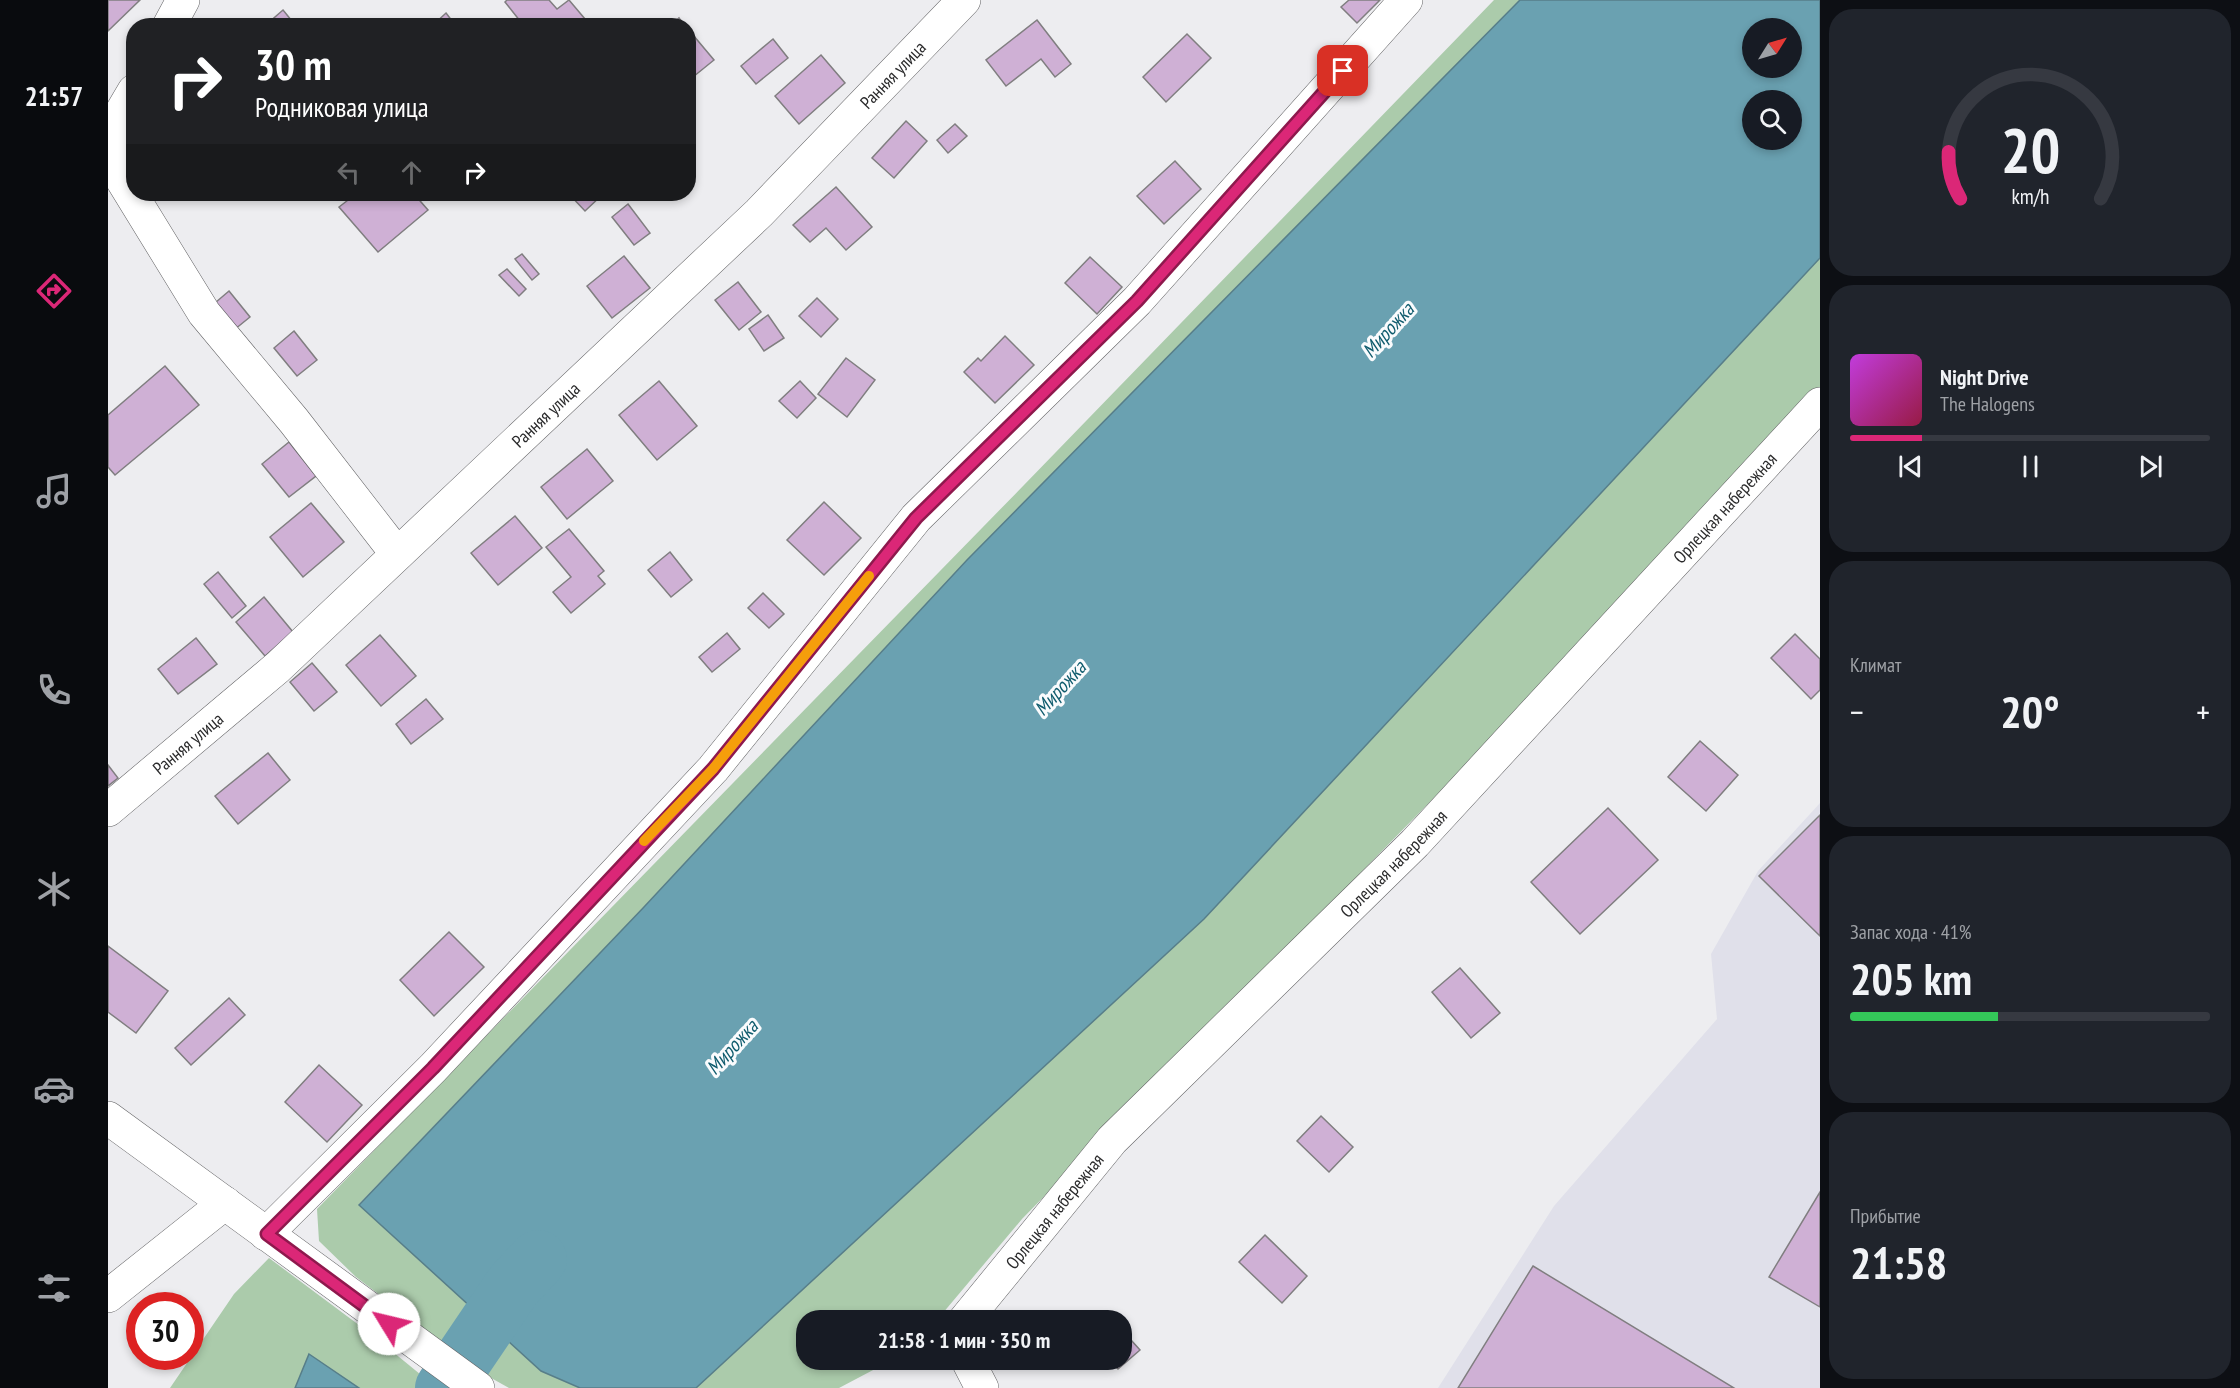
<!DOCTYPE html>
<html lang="ru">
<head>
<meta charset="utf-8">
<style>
  body { margin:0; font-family:"PT Sans Narrow",sans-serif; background:#20242c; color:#f1f3f6; height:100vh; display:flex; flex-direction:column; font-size:22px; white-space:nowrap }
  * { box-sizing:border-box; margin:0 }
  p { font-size:20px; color:#9ea1a6 }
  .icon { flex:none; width:33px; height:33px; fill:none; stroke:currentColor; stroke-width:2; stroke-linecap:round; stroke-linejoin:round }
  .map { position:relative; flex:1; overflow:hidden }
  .drawer { display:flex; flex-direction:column; gap:9px; padding:9px; background:#0d0f14; width:420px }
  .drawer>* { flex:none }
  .hud { position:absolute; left:18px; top:18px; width:570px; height:183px; border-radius:24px; box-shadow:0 3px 9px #0003; background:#202124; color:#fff; overflow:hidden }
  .needle { width:39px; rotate:53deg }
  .tools { position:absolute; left:1634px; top:18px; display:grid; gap:12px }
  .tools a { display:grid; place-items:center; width:60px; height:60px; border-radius:50%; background:#171b24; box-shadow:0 3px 9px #0003; font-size:30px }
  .speed { position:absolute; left:18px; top:1292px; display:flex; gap:12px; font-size:30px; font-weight:700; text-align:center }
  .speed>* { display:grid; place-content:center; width:78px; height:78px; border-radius:50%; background:#171b24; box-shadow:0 3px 9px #0003; line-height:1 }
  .speed .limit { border:9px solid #d22; background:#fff; color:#111 }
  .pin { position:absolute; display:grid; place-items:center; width:51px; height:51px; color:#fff; margin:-26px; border-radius:12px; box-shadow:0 3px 9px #0006 }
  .me { position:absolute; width:66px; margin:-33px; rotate:306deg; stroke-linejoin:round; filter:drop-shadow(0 0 4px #0008) }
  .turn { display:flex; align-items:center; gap:21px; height:126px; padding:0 30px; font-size:27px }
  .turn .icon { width:78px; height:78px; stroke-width:2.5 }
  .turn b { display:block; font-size:42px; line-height:51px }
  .lanes { display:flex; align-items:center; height:57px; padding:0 30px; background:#0003; justify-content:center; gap:30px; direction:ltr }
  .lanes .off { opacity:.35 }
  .big { font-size:45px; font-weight:700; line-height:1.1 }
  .drawer .widget { flex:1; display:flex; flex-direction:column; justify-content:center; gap:9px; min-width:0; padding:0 21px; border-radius:24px; background:#20242c }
  .drawer .dial { align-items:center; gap:0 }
  .dial svg { height:156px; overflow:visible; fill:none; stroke:#363941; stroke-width:7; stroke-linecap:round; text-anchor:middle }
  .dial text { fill:#f1f3f6; stroke:none }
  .song { display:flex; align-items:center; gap:18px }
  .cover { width:72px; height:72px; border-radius:9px; background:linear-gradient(135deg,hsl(290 70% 55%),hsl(340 70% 35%)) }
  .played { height:6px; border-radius:3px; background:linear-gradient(90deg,#db2777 20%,#363941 20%) }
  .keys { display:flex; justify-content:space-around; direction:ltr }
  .heat { display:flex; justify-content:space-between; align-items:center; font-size:33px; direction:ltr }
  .charge { height:9px; border-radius:4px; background:linear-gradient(90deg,#34c759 41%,#363941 0) }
  .trip { position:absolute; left:688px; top:1310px; width:336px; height:60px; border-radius:24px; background:#171b24; box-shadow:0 3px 9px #0003; font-weight:700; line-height:60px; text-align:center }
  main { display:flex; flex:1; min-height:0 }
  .tab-bar { display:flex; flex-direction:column; width:108px; justify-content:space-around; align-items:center; background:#090b0e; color:#9ea1a6 }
  .tab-bar .icon { width:42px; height:42px }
  .tab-bar .current { color:#db2777 }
  .tab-bar b { font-size:27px; color:#f1f3f6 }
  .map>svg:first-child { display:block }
</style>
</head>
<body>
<main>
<nav class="tab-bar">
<b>21:57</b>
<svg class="icon current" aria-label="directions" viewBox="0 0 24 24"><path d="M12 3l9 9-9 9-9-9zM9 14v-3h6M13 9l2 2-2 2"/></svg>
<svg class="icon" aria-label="music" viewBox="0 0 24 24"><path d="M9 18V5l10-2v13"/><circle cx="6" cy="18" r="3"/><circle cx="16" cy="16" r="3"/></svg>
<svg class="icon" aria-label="phone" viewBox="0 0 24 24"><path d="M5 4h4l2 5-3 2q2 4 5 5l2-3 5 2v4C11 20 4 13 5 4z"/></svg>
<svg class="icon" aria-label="climate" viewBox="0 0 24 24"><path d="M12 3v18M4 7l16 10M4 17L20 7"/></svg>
<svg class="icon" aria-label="car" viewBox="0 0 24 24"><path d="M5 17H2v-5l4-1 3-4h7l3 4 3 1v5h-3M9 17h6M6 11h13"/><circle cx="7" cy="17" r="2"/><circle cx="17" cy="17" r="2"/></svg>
<svg class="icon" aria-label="filters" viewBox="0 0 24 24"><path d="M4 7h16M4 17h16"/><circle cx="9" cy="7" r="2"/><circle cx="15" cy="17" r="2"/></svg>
</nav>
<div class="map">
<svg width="1712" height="1388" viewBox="0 0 1712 1388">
  <rect width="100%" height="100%" fill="#ededf0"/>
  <path fill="#e0e0ea" d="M1712,803V1388H1330L1446,1206L1609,1019L1603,954L1650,871Z"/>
  <g fill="#abcbab">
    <path d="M1386,0H1412L859,560L536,907L251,1204L433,1371L472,1388H401L376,1374L248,1277L211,1241L209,1209L916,485Z"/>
    <path d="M1712,258V403L914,1219L829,1320H699V1359H786L731,1388H588L1096,919Z"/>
    <path d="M161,1258L263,1334L329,1388H251L202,1355L187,1388H62L126,1294Z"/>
  </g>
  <g fill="#6aa1b1" stroke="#577e89" stroke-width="1.5" fill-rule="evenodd">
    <path d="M1412,0H1712V258L1096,919L588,1388H472L433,1371L251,1205L536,907L859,560ZM1644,28H1683V68H1644ZM1644,100H1683V140H1644Z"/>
    <path d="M201,1354L251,1388H187Z"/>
  </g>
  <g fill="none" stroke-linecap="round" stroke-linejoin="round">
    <path stroke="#6aa1b1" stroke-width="58" d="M336,1388L405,1286L430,1259"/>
  </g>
  <g fill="#cfb0d5" stroke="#807e80" stroke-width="1.5">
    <path d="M0,0H32L0,31Z"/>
    <path d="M399,0H441L449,9L461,0L477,19L469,26H416L397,2Z"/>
    <path d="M1241,0H1272L1249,23L1233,7Z"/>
    <path d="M175,10L188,26H160L159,24Z"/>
    <path d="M338,13L348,26H324Z"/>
    <path d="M571,18L577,26H563Z"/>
    <path d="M929,20L963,64L947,77L933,59L898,86L878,60Z"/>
    <path d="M580,29L606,60L580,81Z"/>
    <path d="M1079,34L1103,58L1058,102L1035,77Z"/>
    <path d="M665,39L680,58L648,84L633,66Z"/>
    <path d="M713,55L737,83L691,124L667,96Z"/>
    <path d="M798,121L819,141L786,178L764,158Z"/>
    <path d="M847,124L859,136L840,153L829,140Z"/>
    <path d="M1067,161L1093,189L1056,224L1029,196Z"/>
    <path d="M728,187L764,227L738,250L718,228L702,242L685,225Z"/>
    <path d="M248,194H306L320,210L270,252L231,207Z"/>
    <path d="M461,194H492L494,195L477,211Z"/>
    <path d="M520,204L542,233L526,245L504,217Z"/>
    <path d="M414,254L431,274L424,280L407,259Z"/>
    <path d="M516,256L542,288L504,318L479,286Z"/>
    <path d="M982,257L1014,287L989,314L957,283Z"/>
    <path d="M399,269L418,289L411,296L391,275Z"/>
    <path d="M630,282L653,312L631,330L607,300Z"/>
    <path d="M121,291L142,317L121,334L101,308Z"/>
    <path d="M709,298L730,319L713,337L691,316Z"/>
    <path d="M660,315L676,338L656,351L641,329Z"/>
    <path d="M186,331L209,360L189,376L166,348Z"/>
    <path d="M897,336L926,365L887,403L856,372L870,358L873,361Z"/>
    <path d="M738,358L767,380L739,417L710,394Z"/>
    <path d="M57,366L91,405L7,475L0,467V415Z"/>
    <path d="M551,381L589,426L549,460L511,415Z"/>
    <path d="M692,381L708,398L689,418L671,401Z"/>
    <path d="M181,442L208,476L181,497L154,464Z"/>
    <path d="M479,449L505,481L459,519L433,487Z"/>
    <path d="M716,502L753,538L716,575L679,540Z"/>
    <path d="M203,503L236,542L195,577L162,537Z"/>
    <path d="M407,516L434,548L390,585L363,553Z"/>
    <path d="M461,529L496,571L490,576L497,584L463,613L445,592L463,577L438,547Z"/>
    <path d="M562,552L584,580L563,597L540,570Z"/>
    <path d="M110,572L138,606L124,618L96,584Z"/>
    <path d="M655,593L676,614L661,628L640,608Z"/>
    <path d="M156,597L185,632L157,656L128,622Z"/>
    <path d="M619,633L632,649L604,672L591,657Z"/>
    <path d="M1687,634L1712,659V690L1703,699L1663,658Z"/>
    <path d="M272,635L308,676L273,706L238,665Z"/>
    <path d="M88,638L109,664L70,694L50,669Z"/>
    <path d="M204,663L229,692L206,711L182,682Z"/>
    <path d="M318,699L335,719L303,744L288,724Z"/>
    <path d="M1592,741L1630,775L1598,811L1560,777Z"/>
    <path d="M160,753L182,780L130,824L107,796Z"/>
    <path d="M0,765L10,778L0,786Z"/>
    <path d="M1500,808L1550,860L1472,934L1423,882Z"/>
    <path d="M1712,815V936L1651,876Z"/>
    <path d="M341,932L376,967L326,1016L292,980Z"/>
    <path d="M0,946L60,991L28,1033L0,1012Z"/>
    <path d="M1352,968L1392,1013L1363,1038L1324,992Z"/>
    <path d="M121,998L137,1015L83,1065L67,1048Z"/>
    <path d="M211,1065L254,1105L219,1142L177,1102Z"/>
    <path d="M1213,1116L1245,1147L1221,1172L1189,1141Z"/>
    <path d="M1712,1192V1307L1661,1277Z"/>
    <path d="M1157,1235L1199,1276L1174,1303L1131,1262Z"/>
    <path d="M1425,1266L1626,1388H1350Z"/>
    <path d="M1000,1313L1006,1320H992Z"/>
    <path d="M1014,1330L1032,1350L1010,1369L1001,1359H1014Z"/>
  </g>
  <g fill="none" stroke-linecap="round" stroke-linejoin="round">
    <g stroke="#626264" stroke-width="34">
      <g id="street">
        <path d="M61,26L75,0"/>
        <path d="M5,165L96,313L186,421L289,554"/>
        <path d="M0,169L5,165L13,113L26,91"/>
        <path id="s1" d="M0,810L170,667L651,213L856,0"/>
        <path d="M0,1118L370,1388"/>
        <path d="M158,1234L325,1068L605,769L808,518L1029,301L1298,0"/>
        <path d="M0,1296L117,1203"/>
        <path id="s2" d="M857,1320L1004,1140L1307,843L1712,404"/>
        <path d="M859,1359L874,1388"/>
      </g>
    </g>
    <use href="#street" stroke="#fff" stroke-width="33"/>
  </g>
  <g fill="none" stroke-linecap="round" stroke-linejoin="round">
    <g stroke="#8e194d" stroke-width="15">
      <path id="route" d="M281,1324L159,1234L325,1068L605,769L808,518L1029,301L1235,71"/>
    </g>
    <use href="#route" stroke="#db2777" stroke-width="10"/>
    <path stroke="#f59e0b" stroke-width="10" d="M536,841L605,769L761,576"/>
  </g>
  <g text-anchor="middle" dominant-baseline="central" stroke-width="6" stroke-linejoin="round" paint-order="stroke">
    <g font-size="18" fill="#2b2b2c" stroke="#fafbfd">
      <text stroke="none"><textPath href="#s1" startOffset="1076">Ранняя улица</textPath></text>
      <text stroke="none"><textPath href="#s1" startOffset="590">Ранняя улица</textPath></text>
      <text stroke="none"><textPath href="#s2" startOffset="1113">Орлецкая набережная</textPath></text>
      <text stroke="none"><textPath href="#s1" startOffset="104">Ранняя улица</textPath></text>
      <text stroke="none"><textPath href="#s2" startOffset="627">Орлецкая набережная</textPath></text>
      <text stroke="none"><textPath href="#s2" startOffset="141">Орлецкая набережная</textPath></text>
    </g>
    <g font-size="20" font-style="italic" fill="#105c6e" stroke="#fafbfd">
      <text transform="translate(1280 330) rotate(-48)">Мирожка</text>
      <text transform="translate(952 688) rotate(-48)">Мирожка</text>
      <text transform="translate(624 1047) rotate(-48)">Мирожка</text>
    </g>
  </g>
</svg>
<div class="tools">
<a><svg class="needle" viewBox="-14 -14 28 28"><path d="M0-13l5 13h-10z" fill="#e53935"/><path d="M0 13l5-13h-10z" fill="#9ea1a6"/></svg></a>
<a><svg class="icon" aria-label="search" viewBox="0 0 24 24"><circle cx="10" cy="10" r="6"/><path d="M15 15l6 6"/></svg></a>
</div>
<div class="speed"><div class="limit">30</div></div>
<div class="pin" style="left:1235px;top:71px;background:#d93025"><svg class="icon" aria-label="arrive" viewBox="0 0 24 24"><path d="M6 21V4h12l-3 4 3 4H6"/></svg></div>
<svg class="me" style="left:281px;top:1324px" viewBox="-20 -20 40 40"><circle r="19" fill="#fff"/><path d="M0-13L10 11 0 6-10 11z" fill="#db2777"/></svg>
<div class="trip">21:58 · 1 мин · 350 m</div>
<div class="hud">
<div class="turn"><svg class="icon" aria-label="right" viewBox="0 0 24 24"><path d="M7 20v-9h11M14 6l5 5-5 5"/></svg><div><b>30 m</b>Родниковая улица</div></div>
<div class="lanes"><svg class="icon off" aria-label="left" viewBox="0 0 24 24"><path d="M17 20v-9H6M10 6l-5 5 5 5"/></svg><svg class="icon off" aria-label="ahead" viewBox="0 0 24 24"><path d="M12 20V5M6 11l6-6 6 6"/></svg><svg class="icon" aria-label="right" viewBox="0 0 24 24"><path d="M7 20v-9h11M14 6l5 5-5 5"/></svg></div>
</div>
</div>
<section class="drawer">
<div class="widget dial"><svg viewBox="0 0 100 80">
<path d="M14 69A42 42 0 1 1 86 69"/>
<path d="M14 69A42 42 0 0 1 8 45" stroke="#db2777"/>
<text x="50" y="56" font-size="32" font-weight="700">20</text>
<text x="50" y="72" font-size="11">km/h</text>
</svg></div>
<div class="widget">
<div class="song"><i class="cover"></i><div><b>Night Drive</b><p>The Halogens</p></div></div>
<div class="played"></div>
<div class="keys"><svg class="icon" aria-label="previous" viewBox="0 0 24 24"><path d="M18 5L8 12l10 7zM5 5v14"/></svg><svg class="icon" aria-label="pause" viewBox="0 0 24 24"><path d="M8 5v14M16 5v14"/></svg><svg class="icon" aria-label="next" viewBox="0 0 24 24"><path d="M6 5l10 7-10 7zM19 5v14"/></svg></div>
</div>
<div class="widget"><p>Климат</p>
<div class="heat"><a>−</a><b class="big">20°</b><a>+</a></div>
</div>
<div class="widget"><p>Запас хода · 41%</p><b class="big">205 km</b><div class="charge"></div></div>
<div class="widget"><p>Прибытие</p><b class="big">21:58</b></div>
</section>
</main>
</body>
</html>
